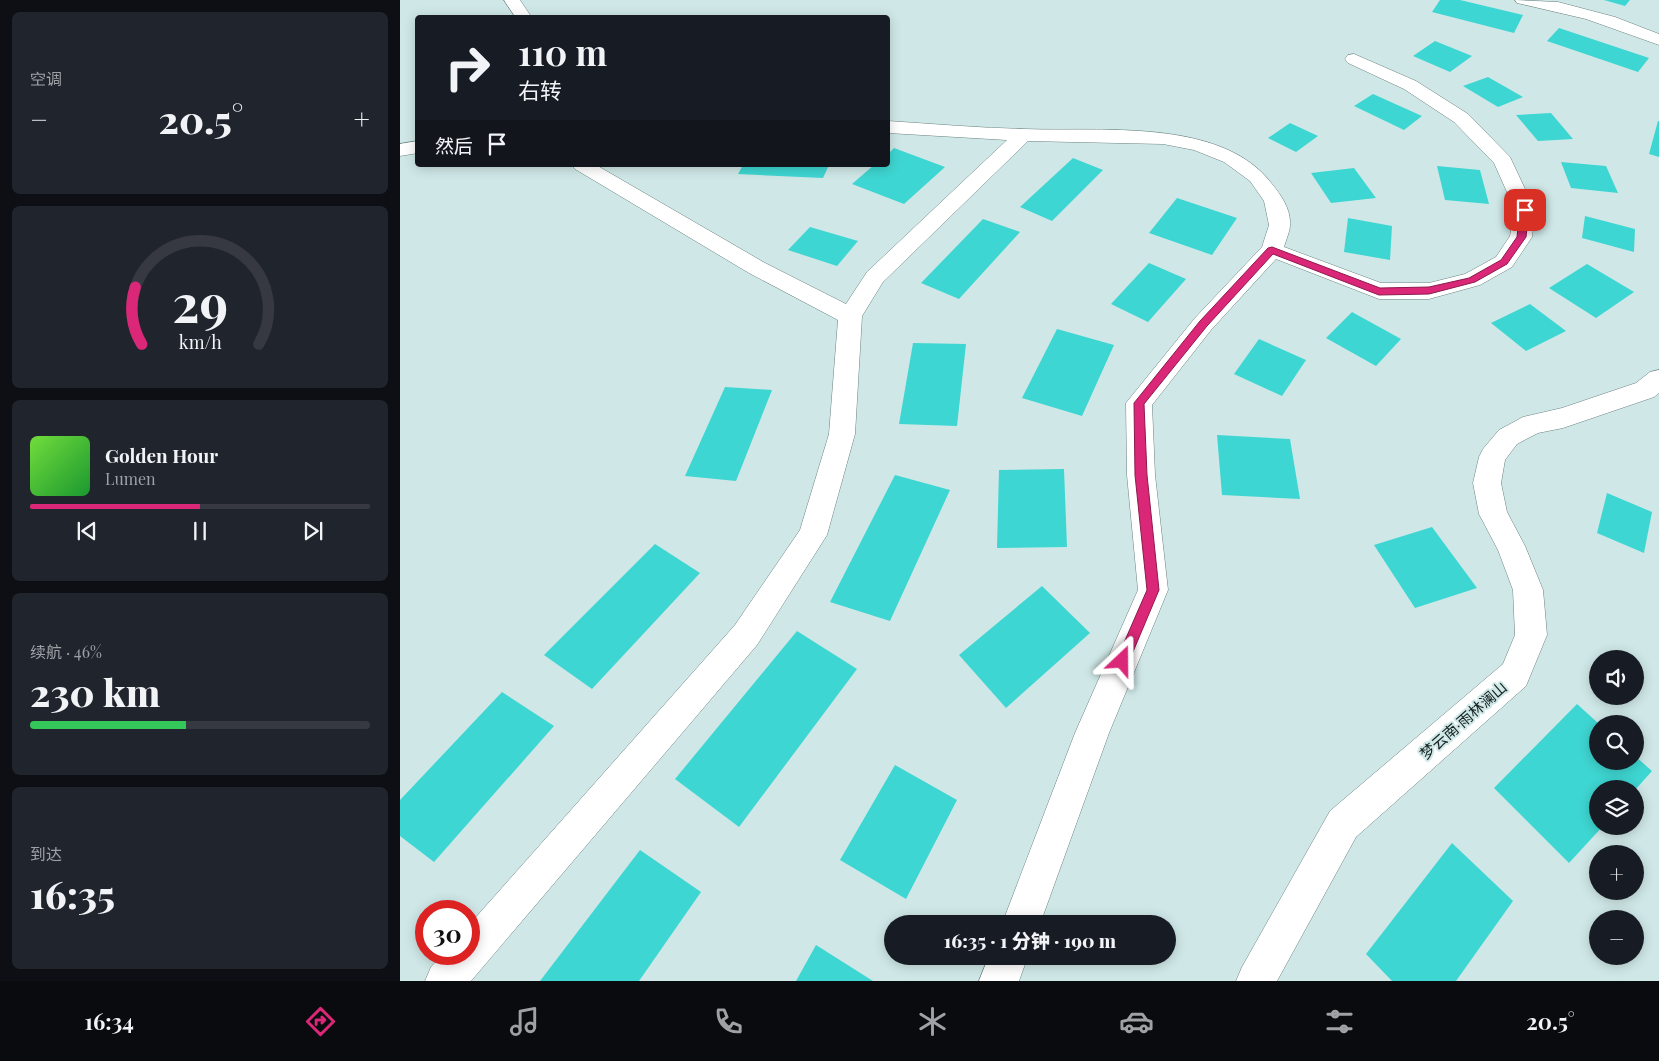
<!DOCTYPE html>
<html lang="zh">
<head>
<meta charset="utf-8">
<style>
  body { margin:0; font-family:"Playfair Display","Noto Sans SC",serif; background:#20242c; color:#f1f3f6; height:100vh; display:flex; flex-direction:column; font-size:19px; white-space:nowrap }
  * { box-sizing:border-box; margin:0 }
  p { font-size:16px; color:#9ea1a6 }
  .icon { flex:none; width:28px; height:28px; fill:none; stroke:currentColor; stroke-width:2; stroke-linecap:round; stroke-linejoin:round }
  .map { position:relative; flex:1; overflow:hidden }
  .side { display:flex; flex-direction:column; gap:12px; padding:12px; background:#0d0f14; width:400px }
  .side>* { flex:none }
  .top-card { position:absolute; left:15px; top:15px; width:475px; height:152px; border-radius:5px; box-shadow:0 2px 12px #0003; background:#171b24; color:#f1f3f6; overflow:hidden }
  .tools { position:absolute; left:1189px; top:650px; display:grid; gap:10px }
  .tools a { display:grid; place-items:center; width:55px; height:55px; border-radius:50%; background:#171b24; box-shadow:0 2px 12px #0003; font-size:25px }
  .speed { position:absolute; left:15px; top:900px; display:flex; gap:10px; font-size:25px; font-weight:700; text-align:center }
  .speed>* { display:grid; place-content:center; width:65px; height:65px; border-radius:50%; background:#171b24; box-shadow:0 2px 12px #0003; line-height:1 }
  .speed .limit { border:8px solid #d22; background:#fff; color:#111 }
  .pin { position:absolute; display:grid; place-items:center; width:42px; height:42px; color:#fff; margin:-21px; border-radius:10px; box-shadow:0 2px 8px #0006 }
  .me { position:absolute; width:55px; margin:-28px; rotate:23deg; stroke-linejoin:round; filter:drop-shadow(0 0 4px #0008) }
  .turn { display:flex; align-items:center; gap:18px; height:105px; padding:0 20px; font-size:22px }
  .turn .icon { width:65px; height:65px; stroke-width:2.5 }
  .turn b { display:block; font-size:35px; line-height:42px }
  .then { display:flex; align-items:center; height:48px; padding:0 20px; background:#0003; gap:10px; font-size:19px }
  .big { font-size:38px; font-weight:800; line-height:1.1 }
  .side .widget { flex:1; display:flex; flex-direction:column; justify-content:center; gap:8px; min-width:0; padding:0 18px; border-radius:8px; background:#20242c }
  .side .dial { align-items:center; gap:0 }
  .dial svg { height:130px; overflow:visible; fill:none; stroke:#363941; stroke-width:7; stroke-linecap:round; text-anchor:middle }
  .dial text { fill:#f1f3f6; stroke:none }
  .song { display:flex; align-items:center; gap:15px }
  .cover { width:60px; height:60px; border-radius:8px; background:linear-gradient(135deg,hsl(100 70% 55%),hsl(130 70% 35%)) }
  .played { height:5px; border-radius:2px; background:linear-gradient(90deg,#db2777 50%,#363941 50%) }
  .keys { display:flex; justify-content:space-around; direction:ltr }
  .heat { display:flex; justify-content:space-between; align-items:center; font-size:28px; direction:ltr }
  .charge { height:8px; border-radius:4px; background:linear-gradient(90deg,#34c759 46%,#363941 0) }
  .trip { position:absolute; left:484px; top:915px; width:292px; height:50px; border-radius:25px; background:#171b24; box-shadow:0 2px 12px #0003; font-weight:800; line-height:50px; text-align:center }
  .tab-bar { display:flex; height:80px; justify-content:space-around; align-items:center; background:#090b0e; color:#9ea1a6 }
  .tab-bar .icon { width:35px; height:35px }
  .tab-bar .current { color:#db2777 }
  .tab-bar b { font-size:22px; color:#f1f3f6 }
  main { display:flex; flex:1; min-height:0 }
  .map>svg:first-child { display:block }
</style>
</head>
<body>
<main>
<section class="side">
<div class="widget"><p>空调</p>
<div class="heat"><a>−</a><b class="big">20.5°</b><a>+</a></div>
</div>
<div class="widget dial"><svg viewBox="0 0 100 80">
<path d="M14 69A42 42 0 1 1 86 69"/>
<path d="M14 69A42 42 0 0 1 10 34" stroke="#db2777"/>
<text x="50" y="56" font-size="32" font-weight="700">29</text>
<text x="50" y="72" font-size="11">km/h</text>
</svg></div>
<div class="widget">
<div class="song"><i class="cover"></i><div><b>Golden Hour</b><p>Lumen</p></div></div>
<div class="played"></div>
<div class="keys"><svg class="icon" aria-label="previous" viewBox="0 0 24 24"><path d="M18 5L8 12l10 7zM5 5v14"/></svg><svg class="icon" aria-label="pause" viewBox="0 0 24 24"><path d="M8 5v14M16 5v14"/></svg><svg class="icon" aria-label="next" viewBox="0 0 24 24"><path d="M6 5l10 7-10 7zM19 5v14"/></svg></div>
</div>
<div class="widget"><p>续航 · 46%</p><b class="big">230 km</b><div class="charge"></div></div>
<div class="widget"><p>到达</p><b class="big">16:35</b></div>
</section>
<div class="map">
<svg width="1259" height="981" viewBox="0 0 1259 981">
  <rect width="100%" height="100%" fill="#cfe8e7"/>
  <g fill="#3ed6d2">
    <path d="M1040,0H1060L1123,15L1114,33L1032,12Z"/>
    <path d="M1204,0H1230L1225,6Z"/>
    <path d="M1159,28L1249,58L1238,72L1147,41Z"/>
    <path d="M1035,41L1072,56L1050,72L1013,56Z"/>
    <path d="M1088,77L1123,97L1098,107L1063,86Z"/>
    <path d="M973,94L1022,116L1004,130L954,106Z"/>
    <path d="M1151,113L1173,139L1138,141L1116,115Z"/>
    <path d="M1258,121H1259V157L1249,154Z"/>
    <path d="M890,123L918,136L896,152L868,138Z"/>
    <path d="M494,148L545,167L504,204L452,184L474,165H488V154Z"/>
    <path d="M673,158L703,170L652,221L620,207Z"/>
    <path d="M1161,162L1206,166L1218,193L1171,188Z"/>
    <path d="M343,165H429L423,178L338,174Z"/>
    <path d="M1037,166L1080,170L1089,204L1045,200Z"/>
    <path d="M954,168L976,198L931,203L911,173Z"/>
    <path d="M777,198L837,218L812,255L749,233Z"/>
    <path d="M1185,216L1235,229L1234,252L1182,238Z"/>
    <path d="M948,218L992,226L990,260L944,252Z"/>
    <path d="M583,219L620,232L559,299L521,283Z"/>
    <path d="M410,227L458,241L437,266L388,250Z"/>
    <path d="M749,263L786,279L748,322L711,304Z"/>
    <path d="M1187,264L1234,292L1196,318L1149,288Z"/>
    <path d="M1130,304L1166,331L1126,351L1091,323Z"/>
    <path d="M952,312L1001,339L976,366L926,338Z"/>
    <path d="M657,329L714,345L682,416L622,398Z"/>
    <path d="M859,339L906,360L882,396L834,374Z"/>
    <path d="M513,343L566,344L557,426L499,424Z"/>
    <path d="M325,387L372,390L336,481L285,476Z"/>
    <path d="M817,435L890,439L900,499L822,495Z"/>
    <path d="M664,469L667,547L597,548L599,470Z"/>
    <path d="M495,475L550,490L490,621L430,602Z"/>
    <path d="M1207,493L1252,512L1244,553L1197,533Z"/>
    <path d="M1032,527L1077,588L1015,608L974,545Z"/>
    <path d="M255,544L300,573L192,689L144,655Z"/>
    <path d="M642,586L690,633L606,708L559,655Z"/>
    <path d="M397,631L457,669L339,827L275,779Z"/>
    <path d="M102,692L154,726L34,862L0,836V800Z"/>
    <path d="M1177,704L1198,723V761H1235V756L1252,771L1235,790L1198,789V826H1203L1169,863L1094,788Z"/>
    <path d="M495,765L557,800L506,899L440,860Z"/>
    <path d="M1052,843L1113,901L1056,981H992L966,954Z"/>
    <path d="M240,850L301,892L239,981H140Z"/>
    <path d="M416,945L473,981H396Z"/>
  </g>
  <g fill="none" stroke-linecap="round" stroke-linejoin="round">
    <g stroke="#6b8280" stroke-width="1">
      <g id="street">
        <path d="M104,0H120L132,18H116Z"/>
        <path d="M1115,0L1158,2L1215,17L1259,34V45L1186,19L1117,3Z"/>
        <path d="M954,54L1016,81L1068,114L1110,157L1135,210L1132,237L1112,267L1080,285L1029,299H979L876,259L811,330L752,405L755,475L768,590L709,733L640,924H602L675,733L738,590L727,475L726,403L795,318L862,247L869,225L864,201L850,181L824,162L794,150L763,144L628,141L483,282L462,316L455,434L427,535L357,645L71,981H25L31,967L43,954H69V925L335,625L400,530L429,434L438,320L349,273L175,169L172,165H196L365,263L446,304L467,272L607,140L488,133V121C534,124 579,128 625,129C699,132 822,117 872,184C881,195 891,209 890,225C890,231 886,240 884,247L981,283H1029L1065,274L1096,257L1110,236L1115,210L1094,163L1054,122L1004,89L948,63L945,59L948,55Z"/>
        <path d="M18,141V153L0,156V144Z"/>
        <path d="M1259,370V393L1254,397L1163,428L1138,433L1117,444L1105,460L1101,483L1107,512L1125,546L1143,590L1147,635L1126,686L956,837L877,981H836L842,967L930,811L1103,664L1115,635L1113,590L1098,550L1079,514L1073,483L1079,457L1083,449L1099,430L1123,417L1162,408L1236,383L1250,372Z"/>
        <path d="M589,956H628L619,981H579Z"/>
      </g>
    </g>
    <use href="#street" fill="#fff" fill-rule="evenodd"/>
  </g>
  <path fill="#db2777" stroke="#8e194d" d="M1125,207L1129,210L1126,237L1107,264L1075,282L1029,294L979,295L873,254L807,326L744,404L747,475L759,590L727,666L722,668L718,666L716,661L747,590L735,475L734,403L800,321L868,248L872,247L980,288L1029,287L1069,278L1101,260L1117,237L1120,210Z"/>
  <g text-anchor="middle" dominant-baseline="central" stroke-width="4" stroke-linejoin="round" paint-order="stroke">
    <g font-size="15" fill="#151f1e" stroke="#cfe8e7">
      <text transform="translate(1063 720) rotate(-41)">梦云南·雨林澜山</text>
    </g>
  </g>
</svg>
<div class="tools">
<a><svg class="icon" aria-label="sound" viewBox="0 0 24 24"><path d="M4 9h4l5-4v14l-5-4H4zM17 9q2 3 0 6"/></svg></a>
<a><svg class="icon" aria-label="search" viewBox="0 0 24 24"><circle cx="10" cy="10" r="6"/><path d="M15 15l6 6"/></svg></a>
<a><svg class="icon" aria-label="layers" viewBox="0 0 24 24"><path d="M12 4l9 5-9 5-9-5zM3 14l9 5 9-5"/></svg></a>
<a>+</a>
<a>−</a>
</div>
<div class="speed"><div class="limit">30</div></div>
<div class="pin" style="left:1125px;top:210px;background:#d93025"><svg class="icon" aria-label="arrive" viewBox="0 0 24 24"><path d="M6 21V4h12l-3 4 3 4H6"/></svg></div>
<svg class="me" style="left:722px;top:661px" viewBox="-20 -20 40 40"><path d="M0-17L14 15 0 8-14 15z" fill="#db2777" stroke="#fff" stroke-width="4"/></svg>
<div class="trip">16:35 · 1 分钟 · 190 m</div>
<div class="top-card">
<div class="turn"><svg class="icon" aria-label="right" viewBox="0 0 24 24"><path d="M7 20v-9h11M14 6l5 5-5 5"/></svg><div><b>110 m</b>右转</div></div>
<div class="then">然后<svg class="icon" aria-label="arrive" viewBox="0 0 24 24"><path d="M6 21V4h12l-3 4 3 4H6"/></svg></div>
</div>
</div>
</main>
<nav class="tab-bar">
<b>16:34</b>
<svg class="icon current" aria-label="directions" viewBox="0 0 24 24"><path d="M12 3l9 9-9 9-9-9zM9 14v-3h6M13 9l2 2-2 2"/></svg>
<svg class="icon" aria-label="music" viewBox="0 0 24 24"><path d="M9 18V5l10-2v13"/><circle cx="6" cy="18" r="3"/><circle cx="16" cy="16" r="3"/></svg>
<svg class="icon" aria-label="phone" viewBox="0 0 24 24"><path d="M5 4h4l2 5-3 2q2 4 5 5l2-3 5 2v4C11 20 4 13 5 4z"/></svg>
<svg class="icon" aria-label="climate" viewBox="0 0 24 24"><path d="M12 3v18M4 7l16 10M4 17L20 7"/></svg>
<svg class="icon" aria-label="car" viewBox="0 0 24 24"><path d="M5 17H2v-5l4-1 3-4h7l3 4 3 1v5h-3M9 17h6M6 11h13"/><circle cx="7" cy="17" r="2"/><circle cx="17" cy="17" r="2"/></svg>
<svg class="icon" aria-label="filters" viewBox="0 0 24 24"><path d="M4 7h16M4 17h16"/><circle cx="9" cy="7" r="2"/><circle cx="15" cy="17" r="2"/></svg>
<b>20.5°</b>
</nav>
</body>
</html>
